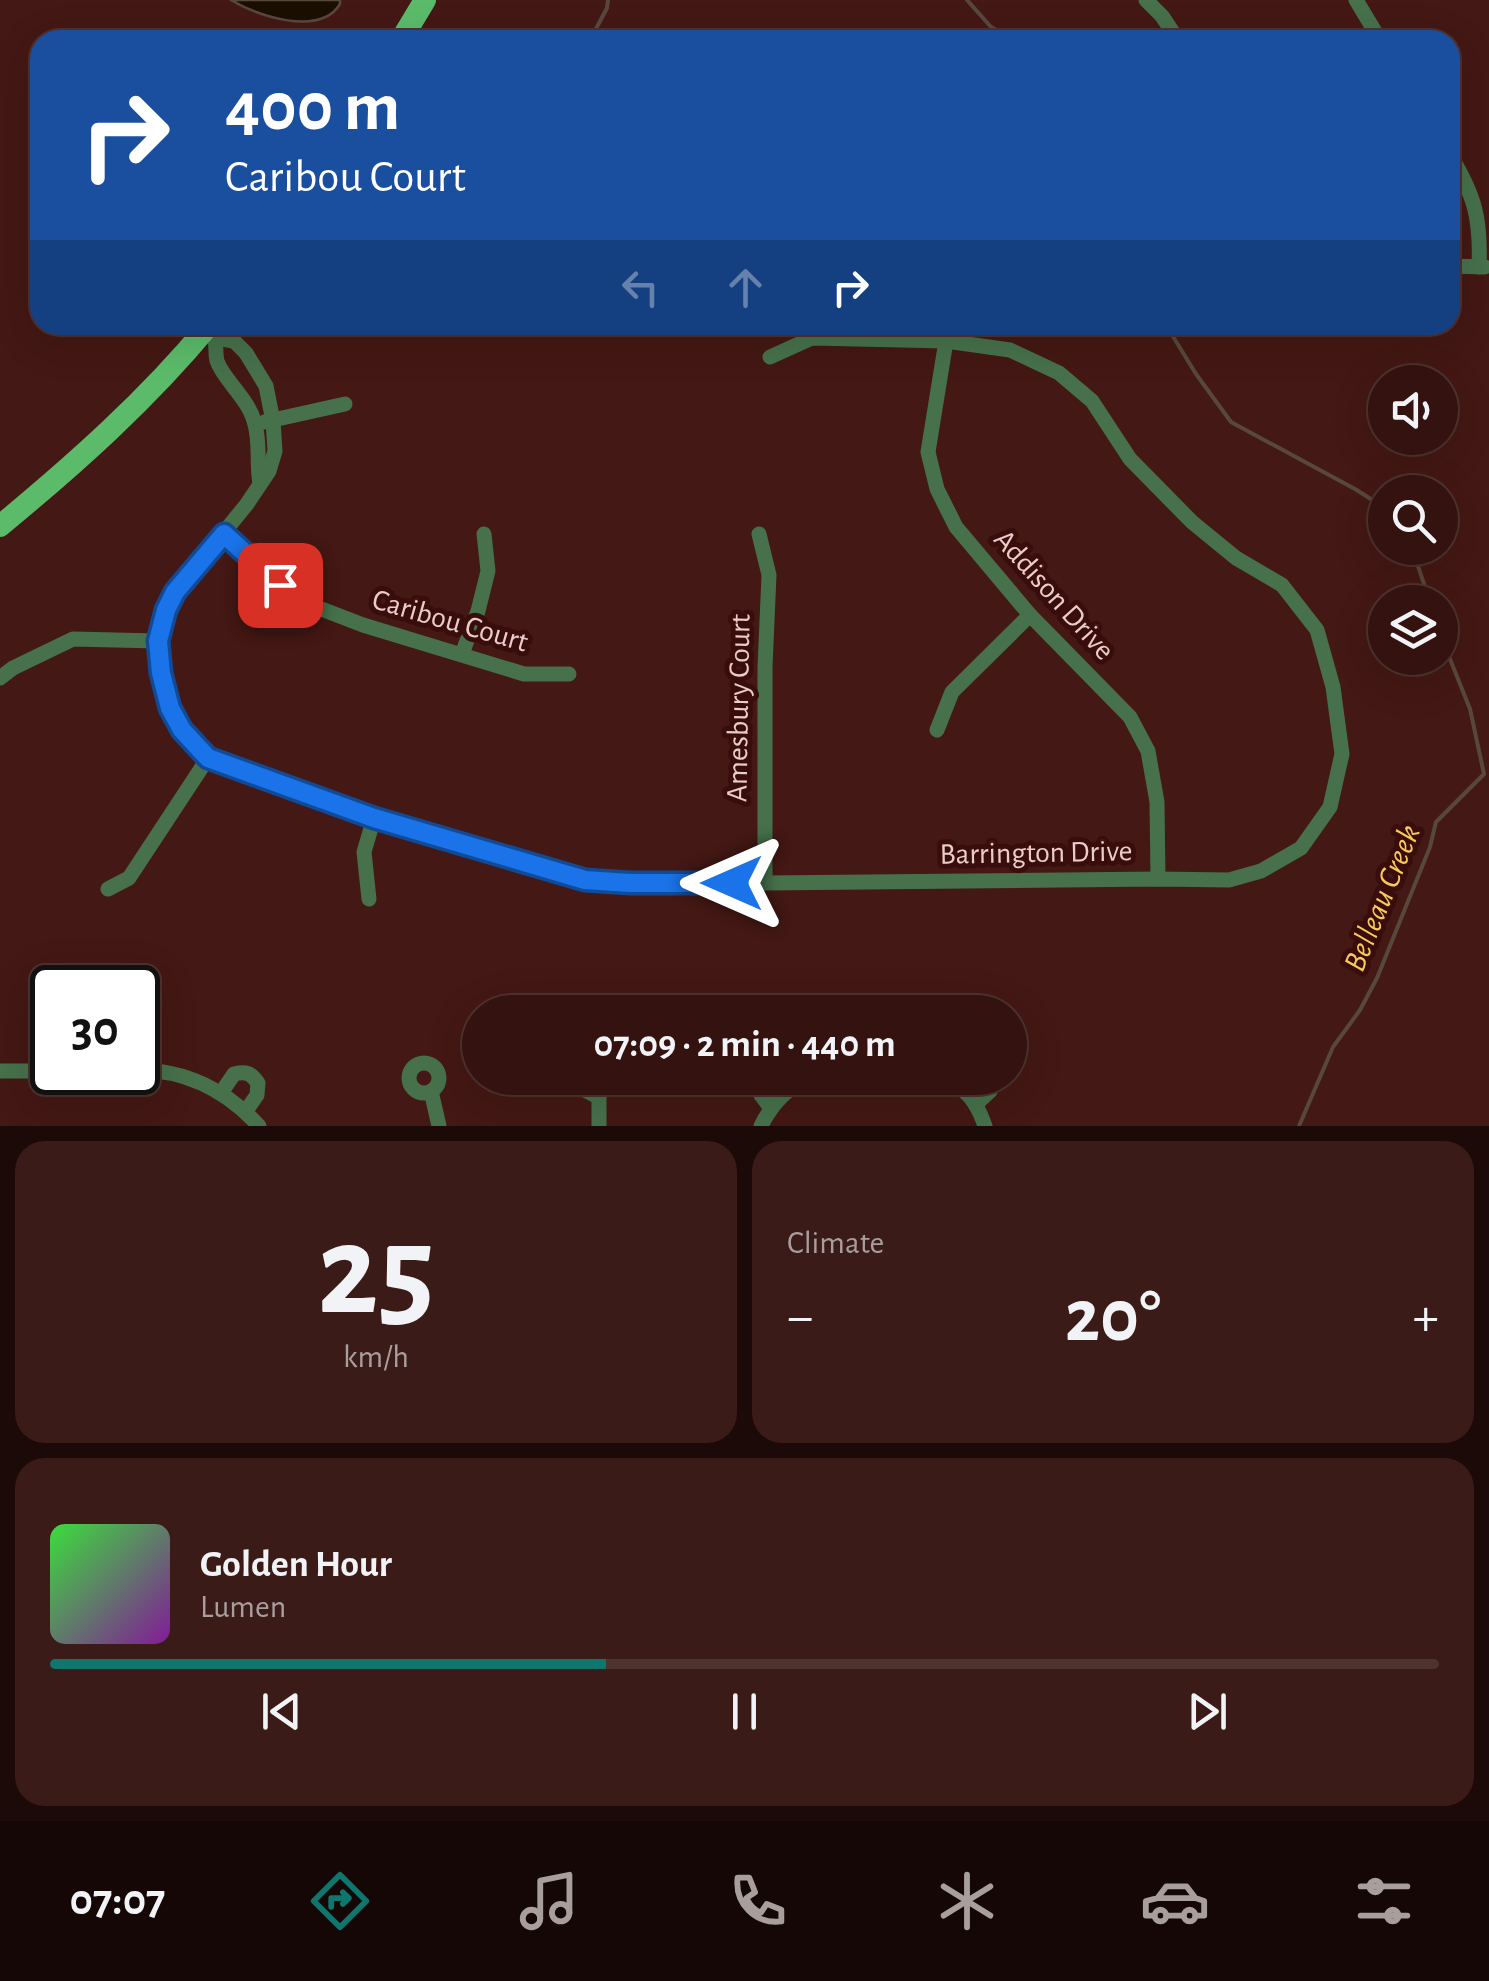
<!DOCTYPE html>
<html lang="en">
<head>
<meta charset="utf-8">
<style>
  body { margin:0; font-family:"Alegreya Sans",sans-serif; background:#3b1b18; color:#f1f3f6; height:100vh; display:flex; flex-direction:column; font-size:38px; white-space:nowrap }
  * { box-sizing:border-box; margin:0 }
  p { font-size:32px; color:#a99e9e }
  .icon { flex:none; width:55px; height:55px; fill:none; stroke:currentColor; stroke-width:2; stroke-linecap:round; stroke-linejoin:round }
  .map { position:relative; height:1126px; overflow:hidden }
  .drawer { display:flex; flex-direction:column; gap:15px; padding:15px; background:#1c0a08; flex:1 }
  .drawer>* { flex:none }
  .top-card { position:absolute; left:30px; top:30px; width:1430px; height:305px; border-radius:30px; box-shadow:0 10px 40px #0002,0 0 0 2px #4e322f; background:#1a4fa0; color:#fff; overflow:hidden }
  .buttons { position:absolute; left:1368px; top:365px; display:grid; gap:20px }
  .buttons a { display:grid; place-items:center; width:90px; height:90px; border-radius:50%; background:#33120f; box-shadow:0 10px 40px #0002,0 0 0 2px #4e322f; font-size:50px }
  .speed { position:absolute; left:30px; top:965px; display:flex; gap:20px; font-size:50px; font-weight:700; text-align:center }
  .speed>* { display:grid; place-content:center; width:130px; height:130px; border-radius:50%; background:#33120f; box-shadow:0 10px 40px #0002,0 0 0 2px #4e322f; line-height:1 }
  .speed .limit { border:5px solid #111; border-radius:15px; background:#fff; color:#111 }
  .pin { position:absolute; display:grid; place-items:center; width:85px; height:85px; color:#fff; margin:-42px; border-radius:20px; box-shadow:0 5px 15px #0006 }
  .me { position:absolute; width:110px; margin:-55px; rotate:270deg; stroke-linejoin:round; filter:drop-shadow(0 0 8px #0008) }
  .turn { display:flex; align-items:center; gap:35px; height:210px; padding:0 30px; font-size:45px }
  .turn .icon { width:130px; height:130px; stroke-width:2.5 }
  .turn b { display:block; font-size:70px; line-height:85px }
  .lanes { display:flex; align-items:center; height:95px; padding:0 30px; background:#0003; justify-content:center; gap:50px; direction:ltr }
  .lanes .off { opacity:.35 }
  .big { font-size:75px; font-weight:700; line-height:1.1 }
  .drawer .tile { flex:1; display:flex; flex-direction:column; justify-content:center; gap:15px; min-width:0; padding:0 35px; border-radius:30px; background:#3b1b18 }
  .drawer .dial { align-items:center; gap:0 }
  .dial b { font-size:130px; line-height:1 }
  .song { display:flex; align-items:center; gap:30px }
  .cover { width:120px; height:120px; border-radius:15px; background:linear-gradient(135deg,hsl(120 70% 55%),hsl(290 70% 35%)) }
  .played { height:10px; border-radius:5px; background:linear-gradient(90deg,#0f766e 40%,#4e322f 40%) }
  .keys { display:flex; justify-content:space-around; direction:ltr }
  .heat { display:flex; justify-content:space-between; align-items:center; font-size:55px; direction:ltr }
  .drawer .tiles { flex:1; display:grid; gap:15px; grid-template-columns:1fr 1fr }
  .tile:last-child { grid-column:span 2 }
  .trip { position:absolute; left:462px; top:995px; width:565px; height:100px; border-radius:50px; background:#33120f; box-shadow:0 10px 40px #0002,0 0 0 2px #4e322f; font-weight:700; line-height:100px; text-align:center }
  .menu { display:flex; height:160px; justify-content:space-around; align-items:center; background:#140706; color:#a99e9e }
  .menu .icon { width:70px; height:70px }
  .menu .active { color:#0f766e }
  .menu b { font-size:45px; color:#f1f3f6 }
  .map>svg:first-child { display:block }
</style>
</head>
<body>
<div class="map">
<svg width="1489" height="1126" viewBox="0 0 1489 1126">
  <rect width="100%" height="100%" fill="#441814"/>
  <path fill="#1a0f00" stroke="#58483c" stroke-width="2.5" d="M231,0H340V4C320,37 257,16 231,0Z"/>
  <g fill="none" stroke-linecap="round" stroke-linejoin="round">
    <g stroke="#58483c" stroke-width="4">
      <path d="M967,0L991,27L1014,40"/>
      <path d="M590,40L607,8L608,0"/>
      <path d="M1166,325L1196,374L1231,422L1355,489L1385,508"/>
      <path d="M1412,548L1430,602"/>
      <path d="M1299,1126L1333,1047L1360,1010L1377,978L1430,847L1436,822L1484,774L1470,709L1440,634"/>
    </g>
    <g stroke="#46714b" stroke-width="15">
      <path d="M1146,0L1162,16L1178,40"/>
      <path d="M1356,0L1380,40"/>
      <path d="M1450,155C1475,196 1481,219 1479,267"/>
      <path d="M1450,266L1485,267"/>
      <path d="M210,331C219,341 214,349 217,361C223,379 247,397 254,421C261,442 256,462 260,483"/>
      <path d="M216,338L234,341L246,353L266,386L273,421L275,451L269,471L247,504L175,592L166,610L158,641L161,673L170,708L182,730L208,758L374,818L585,880L630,883H765L1158,879L1229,880L1261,871L1301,848L1330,807L1342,754L1333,687L1317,630L1282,585L1236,558L1192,522L1130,459L1092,401L1059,373L1010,350L946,341L812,338L770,357"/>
      <path d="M946,341L928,452L937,489L956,527L1030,615L1130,717L1148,751L1157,802L1158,879"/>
      <path d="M264,422L345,404"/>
      <path d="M224,534L280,585L311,605L363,625L524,674H569"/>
      <path d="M759,534L769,575L765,667V883"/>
      <path d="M462,654L478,611L488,571L484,534"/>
      <path d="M0,678L13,668L73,639L158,641"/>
      <path d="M937,730L952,692L1030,615"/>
      <path d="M108,889L129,878L208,758"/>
      <path d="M369,899L364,852L374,818"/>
      <circle cx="424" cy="1078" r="15"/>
      <path d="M138,1070C186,1070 227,1091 259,1126"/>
      <path d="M0,1071H52"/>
      <path d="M580,1078L581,1088L594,1095L607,1089L609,1078"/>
      <path d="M759,1078L761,1095L770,1107"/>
      <path d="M943,1078C966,1088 977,1102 985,1126"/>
      <path d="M431,1091L439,1126"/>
      <path d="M221,1093L234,1074C246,1071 251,1073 258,1083L257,1095L246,1111"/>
      <path d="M599,1095V1126"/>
      <path d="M976,1104L990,1091L995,1078"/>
      <path d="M761,1126C771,1105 786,1089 807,1078"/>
    </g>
    <g stroke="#5cbb6b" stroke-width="22">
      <path d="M401,40L425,0"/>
      <path d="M0,526C75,464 147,400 209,325"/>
    </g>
  </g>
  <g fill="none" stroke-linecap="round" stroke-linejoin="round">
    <g stroke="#114b97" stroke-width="25">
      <path id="route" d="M280,585L224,534L175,592L166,610L158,641L161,673L170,708L182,730L208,758L374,818L585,880L630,883H732"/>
    </g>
    <use href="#route" stroke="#1a73e8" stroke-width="18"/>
  </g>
  <g text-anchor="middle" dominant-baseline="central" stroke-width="10" stroke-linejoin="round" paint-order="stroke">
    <g font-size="30" fill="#eaccc8" stroke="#380d0b">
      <text transform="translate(1054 595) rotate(48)">Addison Drive</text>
      <text transform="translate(450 621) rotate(16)">Caribou Court</text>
      <text transform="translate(739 708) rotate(-89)">Amesbury Court</text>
      <text transform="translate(1036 853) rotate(-1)">Barrington Drive</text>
    </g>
    <g font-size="32" font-style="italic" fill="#f9cb56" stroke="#380d0b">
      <text transform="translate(1382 898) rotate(-68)">Belleau Creek</text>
    </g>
  </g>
</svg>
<div class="buttons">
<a><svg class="icon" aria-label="sound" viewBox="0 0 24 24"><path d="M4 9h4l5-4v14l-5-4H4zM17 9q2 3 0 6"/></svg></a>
<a><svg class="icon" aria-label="search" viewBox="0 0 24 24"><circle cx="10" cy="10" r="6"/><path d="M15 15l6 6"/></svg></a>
<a><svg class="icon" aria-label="layers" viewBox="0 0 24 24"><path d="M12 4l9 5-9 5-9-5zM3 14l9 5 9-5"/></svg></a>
</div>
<div class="speed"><div class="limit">30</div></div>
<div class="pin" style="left:280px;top:585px;background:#d93025"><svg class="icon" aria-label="arrive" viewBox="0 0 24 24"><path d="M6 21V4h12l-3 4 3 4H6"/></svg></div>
<svg class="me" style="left:732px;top:883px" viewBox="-20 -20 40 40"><path d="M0-17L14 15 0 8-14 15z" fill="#1a73e8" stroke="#fff" stroke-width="4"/></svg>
<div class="trip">07:09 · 2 min · 440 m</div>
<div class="top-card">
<div class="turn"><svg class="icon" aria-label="right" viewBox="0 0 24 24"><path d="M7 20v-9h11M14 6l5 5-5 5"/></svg><div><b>400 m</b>Caribou Court</div></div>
<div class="lanes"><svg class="icon off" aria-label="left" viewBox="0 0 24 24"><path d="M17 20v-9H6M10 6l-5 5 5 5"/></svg><svg class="icon off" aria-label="ahead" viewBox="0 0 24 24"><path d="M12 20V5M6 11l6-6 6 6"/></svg><svg class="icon" aria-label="right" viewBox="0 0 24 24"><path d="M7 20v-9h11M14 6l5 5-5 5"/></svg></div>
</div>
</div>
<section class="drawer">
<div class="tiles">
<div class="tile dial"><b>25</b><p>km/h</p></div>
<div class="tile"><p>Climate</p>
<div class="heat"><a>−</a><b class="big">20°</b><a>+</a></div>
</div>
<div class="tile">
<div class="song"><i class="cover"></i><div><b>Golden Hour</b><p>Lumen</p></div></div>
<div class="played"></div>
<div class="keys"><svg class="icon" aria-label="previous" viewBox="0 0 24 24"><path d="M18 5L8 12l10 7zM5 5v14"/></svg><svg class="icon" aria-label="pause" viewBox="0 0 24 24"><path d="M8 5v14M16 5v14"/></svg><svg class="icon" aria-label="next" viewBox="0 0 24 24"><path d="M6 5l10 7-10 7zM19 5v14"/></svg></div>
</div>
</div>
</section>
<nav class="menu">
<b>07:07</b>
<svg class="icon active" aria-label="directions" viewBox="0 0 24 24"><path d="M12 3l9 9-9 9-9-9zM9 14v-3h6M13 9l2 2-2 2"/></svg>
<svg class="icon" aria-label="music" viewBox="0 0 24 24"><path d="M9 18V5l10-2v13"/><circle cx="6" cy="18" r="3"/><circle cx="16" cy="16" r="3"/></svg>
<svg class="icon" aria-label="phone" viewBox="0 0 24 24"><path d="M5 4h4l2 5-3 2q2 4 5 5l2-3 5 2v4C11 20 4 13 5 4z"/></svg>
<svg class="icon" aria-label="climate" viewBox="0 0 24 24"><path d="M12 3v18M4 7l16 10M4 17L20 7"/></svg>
<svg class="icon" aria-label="car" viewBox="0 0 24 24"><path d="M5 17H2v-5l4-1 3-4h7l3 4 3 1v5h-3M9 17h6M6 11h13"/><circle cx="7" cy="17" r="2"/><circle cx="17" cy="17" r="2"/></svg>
<svg class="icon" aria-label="filters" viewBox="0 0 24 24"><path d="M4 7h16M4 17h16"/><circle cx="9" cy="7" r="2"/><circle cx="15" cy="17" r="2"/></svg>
</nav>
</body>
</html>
